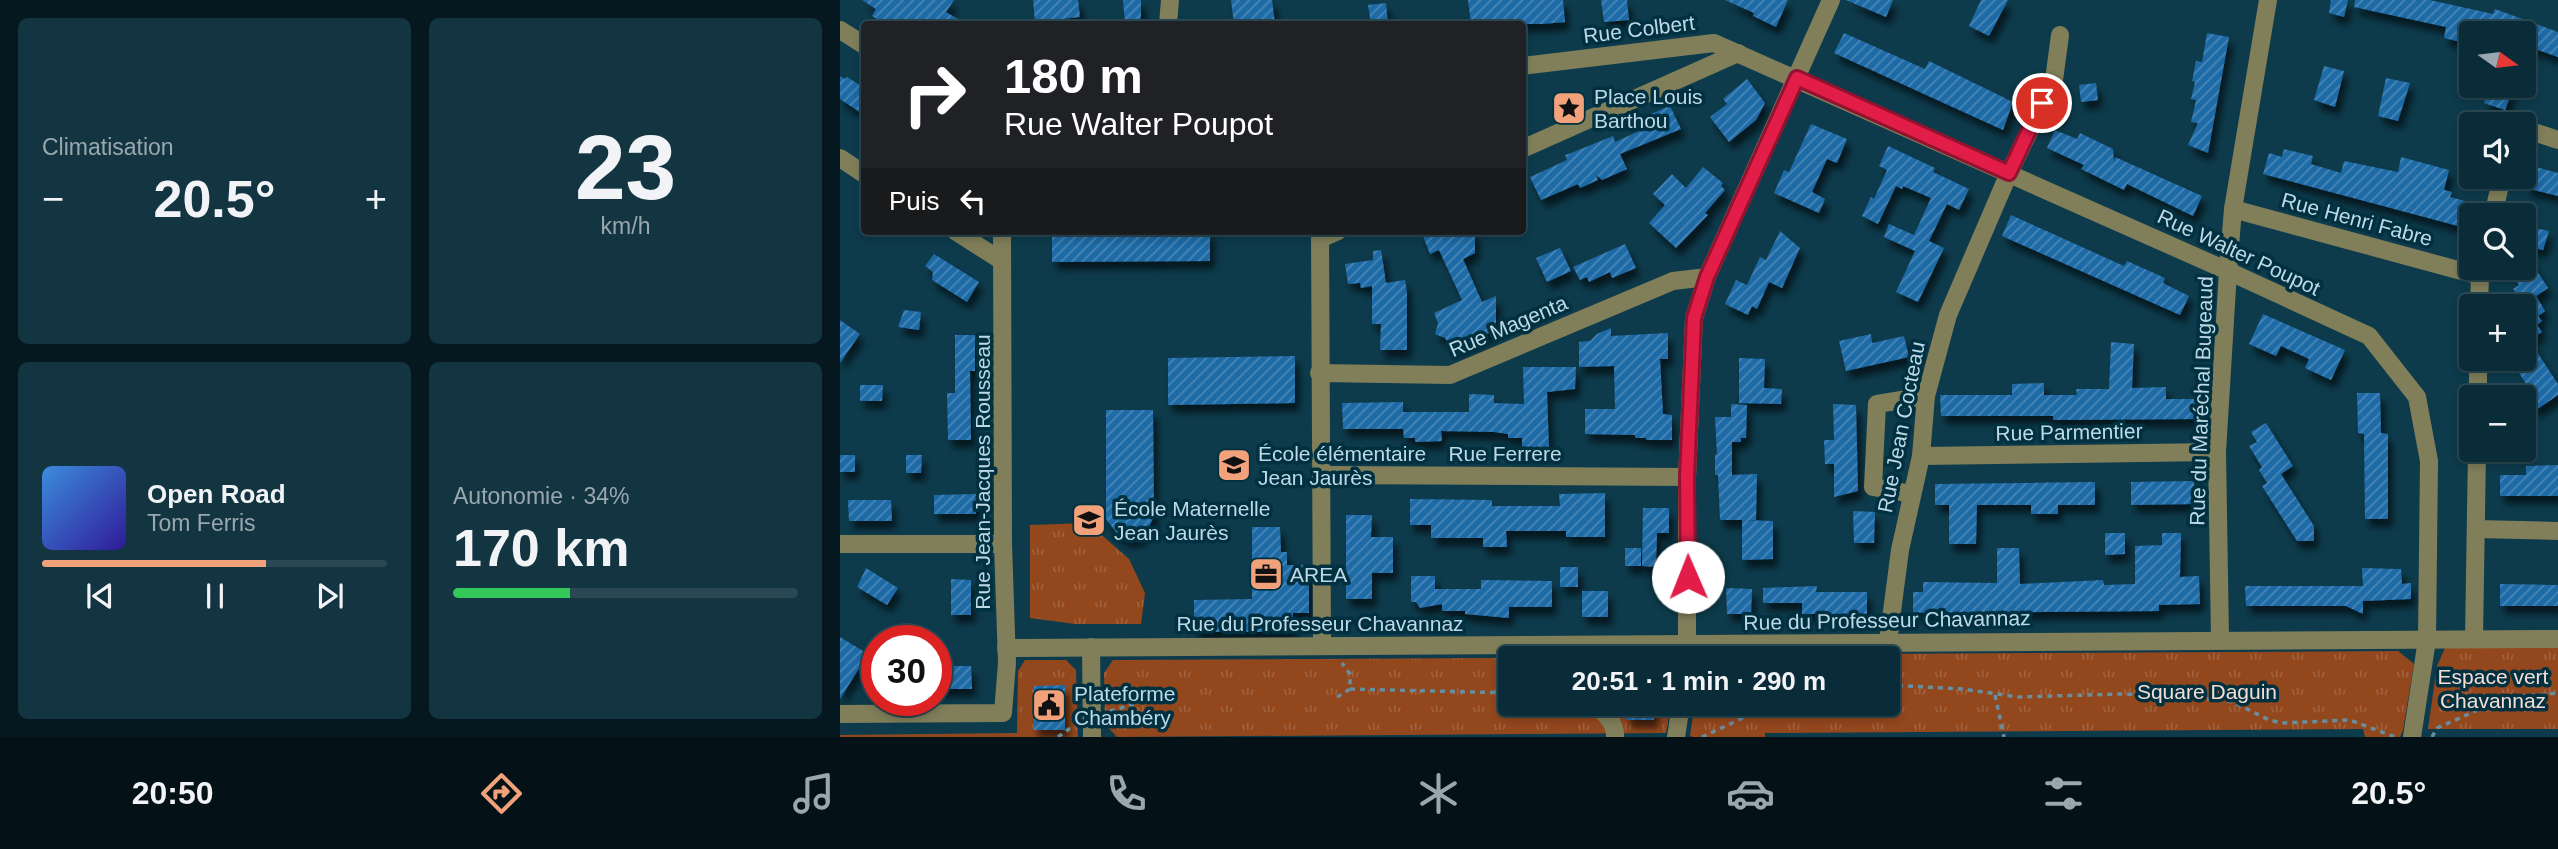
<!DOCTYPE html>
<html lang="fr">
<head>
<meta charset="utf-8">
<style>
  body { margin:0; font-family:Arial,sans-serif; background:#133441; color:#f1f3f6; height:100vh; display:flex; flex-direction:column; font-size:26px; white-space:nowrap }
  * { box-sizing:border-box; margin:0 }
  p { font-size:23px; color:#99a7ae }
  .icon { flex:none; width:38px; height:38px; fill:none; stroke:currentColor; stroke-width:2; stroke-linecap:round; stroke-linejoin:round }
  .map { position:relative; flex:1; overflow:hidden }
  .details { display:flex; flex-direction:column; gap:18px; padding:18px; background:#06181f; width:840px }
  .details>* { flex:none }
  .banner { position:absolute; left:21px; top:21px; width:665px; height:214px; border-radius:7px; box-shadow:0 4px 10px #0003,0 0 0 2px #2a4853; background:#202124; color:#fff; overflow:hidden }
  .needle { width:46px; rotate:104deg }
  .tools { position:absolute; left:1619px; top:21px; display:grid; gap:14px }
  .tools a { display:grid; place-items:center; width:77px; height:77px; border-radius:7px; background:#0a2c39; box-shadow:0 4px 10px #0003,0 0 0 2px #2a4853; font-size:35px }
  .speed { position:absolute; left:21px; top:625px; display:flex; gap:14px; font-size:35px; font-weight:700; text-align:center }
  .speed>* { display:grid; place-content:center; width:91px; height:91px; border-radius:50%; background:#0a2c39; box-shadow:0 4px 10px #0003,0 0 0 2px #2a4853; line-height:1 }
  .speed .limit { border:10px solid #d22; background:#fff; color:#111 }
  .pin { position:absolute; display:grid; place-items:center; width:60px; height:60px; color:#fff; margin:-30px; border:4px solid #fff; border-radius:50%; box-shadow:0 2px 7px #0007 }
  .me { position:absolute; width:77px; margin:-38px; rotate:359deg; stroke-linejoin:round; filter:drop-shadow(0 0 5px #0008) }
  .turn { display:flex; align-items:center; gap:24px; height:147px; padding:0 28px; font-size:32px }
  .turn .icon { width:91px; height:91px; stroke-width:2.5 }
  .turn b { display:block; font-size:49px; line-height:60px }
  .then { display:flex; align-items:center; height:66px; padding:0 28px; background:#0003; gap:14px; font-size:26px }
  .big { font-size:52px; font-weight:800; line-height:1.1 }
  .details .tile { flex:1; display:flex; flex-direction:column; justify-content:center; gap:10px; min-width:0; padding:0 24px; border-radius:10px; background:#133441 }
  .details .dial { align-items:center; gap:0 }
  .dial b { font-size:91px; line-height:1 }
  .song { display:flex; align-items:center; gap:21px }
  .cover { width:84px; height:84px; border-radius:10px; background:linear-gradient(135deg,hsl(210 70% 55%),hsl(250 70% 35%)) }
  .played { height:7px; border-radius:4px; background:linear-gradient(90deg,#f1a27b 65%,#2a4853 65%) }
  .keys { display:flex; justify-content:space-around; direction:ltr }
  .heat { display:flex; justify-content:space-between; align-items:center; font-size:38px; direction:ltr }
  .charge { height:10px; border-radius:5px; background:linear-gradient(90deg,#34c759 34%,#2a4853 0) }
  .details .tiles { flex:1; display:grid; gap:18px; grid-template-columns:repeat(2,1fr) }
  .trip { position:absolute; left:658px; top:646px; width:402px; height:70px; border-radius:7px; background:#0a2c39; box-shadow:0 4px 10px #0003,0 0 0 2px #2a4853; font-weight:800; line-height:70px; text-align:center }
  .dock { display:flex; height:112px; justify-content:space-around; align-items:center; background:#041217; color:#99a7ae }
  .dock .icon { width:49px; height:49px }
  .dock .selected { color:#f1a27b }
  .dock b { font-size:32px; color:#f1f3f6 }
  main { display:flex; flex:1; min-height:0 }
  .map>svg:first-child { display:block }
</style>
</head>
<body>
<main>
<section class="details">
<div class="tiles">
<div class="tile"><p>Climatisation</p>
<div class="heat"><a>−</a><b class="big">20.5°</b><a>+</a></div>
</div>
<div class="tile dial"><b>23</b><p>km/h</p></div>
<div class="tile">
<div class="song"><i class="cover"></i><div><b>Open Road</b><p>Tom Ferris</p></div></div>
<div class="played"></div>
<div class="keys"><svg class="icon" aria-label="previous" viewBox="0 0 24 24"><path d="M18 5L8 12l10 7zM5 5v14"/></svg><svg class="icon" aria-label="pause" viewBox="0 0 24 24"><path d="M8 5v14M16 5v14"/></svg><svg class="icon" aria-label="next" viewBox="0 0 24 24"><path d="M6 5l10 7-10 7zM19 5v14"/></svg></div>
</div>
<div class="tile"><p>Autonomie · 34%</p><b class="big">170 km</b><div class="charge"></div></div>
</div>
</section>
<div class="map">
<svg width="1718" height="737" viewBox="0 0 1718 737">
  <defs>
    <pattern id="grass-tufts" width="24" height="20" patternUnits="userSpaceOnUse" patternTransform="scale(1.75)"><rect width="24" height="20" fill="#93471d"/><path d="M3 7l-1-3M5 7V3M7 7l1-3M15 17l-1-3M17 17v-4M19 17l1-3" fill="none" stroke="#a0613e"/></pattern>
    <pattern id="building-hatch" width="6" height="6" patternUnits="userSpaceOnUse" patternTransform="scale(1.75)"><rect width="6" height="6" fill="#1f6aa6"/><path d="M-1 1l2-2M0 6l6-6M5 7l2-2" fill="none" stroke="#4886b6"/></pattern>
    <filter id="shadow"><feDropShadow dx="4.5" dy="8" stdDeviation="3.5" flood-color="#0009"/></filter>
  </defs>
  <rect width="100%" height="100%" fill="#0d3b4c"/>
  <g fill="url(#grass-tufts)">
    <path d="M248,523L289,559L305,593L301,624H235L190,618V525Z"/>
    <path d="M1718,647V729H1588L1597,666L1605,648Z"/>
    <path d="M1558,651L1574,664L1563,730L1560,737H1525L1523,729L925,733V737H852L850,735L855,704H1048V658H867L869,655Z"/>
    <path d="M827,657L670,658V704H831L826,733L277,737L265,724L264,673L273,660Z"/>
    <path d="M185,660H226L236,670L238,737H0V735L177,733L178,671Z"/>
  </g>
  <g fill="url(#building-hatch)" filter="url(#shadow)">
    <path d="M22,0H114L106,12L126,24H45L32,16L36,9Z"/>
    <path d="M193,0H238L240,17L195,22Z"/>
    <path d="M283,0H301V24H285Z"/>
    <path d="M391,0H432L435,24H394Z"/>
    <path d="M628,0H723L725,22L702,24H631Z"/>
    <path d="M761,0H787L789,20L764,22Z"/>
    <path d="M885,0H948L936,27L913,16L914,13Z"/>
    <path d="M1006,0H1053L1046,17Z"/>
    <path d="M1141,0H1168L1149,36L1129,26Z"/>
    <path d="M1491,0H1508L1504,17L1489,13Z"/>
    <path d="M1515,0H1590L1653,14L1655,9L1718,32V57L1684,45V33H1623L1621,42L1604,38L1606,27L1514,7Z"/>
    <path d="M546,3L548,24H531L528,5Z"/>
    <path d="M1004,33L1085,69L1089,61L1173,102L1163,130L994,53Z"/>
    <path d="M1367,33L1389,37L1368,153L1348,145L1358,123L1351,122L1356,100L1351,99L1355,82L1352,81L1356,61L1362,62Z"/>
    <path d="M1484,66L1504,71L1495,107L1474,100Z"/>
    <path d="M0,76L5,79L7,77L23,87L24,115L0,99Z"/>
    <path d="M1546,78L1570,83L1558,121L1538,116Z"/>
    <path d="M907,79L925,103L916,120L889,142L870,117L887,104L883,99Z"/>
    <path d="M1256,83L1258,100L1241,102L1239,85Z"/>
    <path d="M1651,86L1672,92L1665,110L1644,103Z"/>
    <path d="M830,106L841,129L780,154L787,169L762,180L756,175L758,180L740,188L738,184L701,200L690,177L727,160L725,155L731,153L773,136L775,142L810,126L806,116Z"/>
    <path d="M971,124L1007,139L997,163L987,159L972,192L985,199L979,213L934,193L944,170L949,172Z"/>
    <path d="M1215,130L1237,139L1240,133L1273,149L1274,162L1275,157L1362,196L1353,216L1287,184L1284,190L1241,169L1244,165L1207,148Z"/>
    <path d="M1048,146L1095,168L1093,172L1129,189L1119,210L1107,204L1089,241L1104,248L1078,302L1056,292L1075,251L1044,237L1049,224L1074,235L1091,198L1063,186L1062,189L1056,186L1038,224L1022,216L1031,197L1034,199L1047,170L1039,166Z"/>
    <path d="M1444,149L1473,156L1471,164L1501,173L1504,161L1558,172L1561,157L1609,170L1604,190L1612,192L1610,197L1625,201L1618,226L1423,174L1429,153L1442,157Z"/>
    <path d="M1692,166L1718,173V196L1686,188Z"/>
    <path d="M863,167L883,183L881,186L885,190L865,213L868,215L836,248L809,223L825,205L813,194L832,174L846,188Z"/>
    <path d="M1171,215L1284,266L1287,261L1325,278L1323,283L1349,296L1340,315L1162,236Z"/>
    <path d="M1690,227L1709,231L1703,250L1685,246Z"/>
    <path d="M212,231H370V261L212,262Z"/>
    <path d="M581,231H635V253L623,259L642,302L656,296V324L649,326L652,332L612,349L605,338L595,334L598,323L594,313L622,300L599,250L590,254Z"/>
    <path d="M940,231L960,248L942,288L929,282L917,309L912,306L908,315L885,304L896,280L907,285L920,257L926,260Z"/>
    <path d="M785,244L796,268L772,278L770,272L749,282L747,277L740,280L733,267Z"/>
    <path d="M720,248L731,271L707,282L696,258Z"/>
    <path d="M541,250L546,283L565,280L567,293V350H540L541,324H532V286L521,288L520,283L508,284L505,264L533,260V251Z"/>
    <path d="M1684,251L1708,288L1696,296L1705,311L1698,316L1702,321L1697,325L1702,332L1689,340L1718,384V395L1696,410L1684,390L1688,387L1679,373L1683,369L1676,359H1684V304L1673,289L1679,285L1672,275L1684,268Z"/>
    <path d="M94,254L139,282L127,302L92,280L93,272L85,266Z"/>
    <path d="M64,310L81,312L79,330L58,327Z"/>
    <path d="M1423,314L1505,350L1491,380L1467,369L1465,368L1469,359L1441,346L1436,356L1409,344Z"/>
    <path d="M0,320L20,334L0,363Z"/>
    <path d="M771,328V336L828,333V359H820L823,414L832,415V440H806V438H795V435L745,434V409H775L774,366L739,367V342L750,341L757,334Z"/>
    <path d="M1031,334L1032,343L1064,336L1069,357L1006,371L999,341Z"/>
    <path d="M115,335H135V371H130L131,440H108L107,393H115Z"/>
    <path d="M1271,342L1294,344L1292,388L1326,387V399H1359V419L1213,420V416H1101L1100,395H1172V384L1204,383V395H1237L1236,389H1269Z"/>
    <path d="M455,356V403L328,405V358Z"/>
    <path d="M899,358L925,359L924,388L942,389L941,404L899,403Z"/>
    <path d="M683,367H736L735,389L707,392L709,450H682V438H668V434L654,432L601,431L602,441L575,442V438H564L563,429H503L502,403L563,402V412H629V394L654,395V403L684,404Z"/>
    <path d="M20,385H43L42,401H20Z"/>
    <path d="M1517,393H1540L1541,433L1548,434V519H1525L1524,434L1518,433Z"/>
    <path d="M891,404L907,405L906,438H901V442H892V475L917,474L916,520H880L878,475H875V454L877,455L875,417H891Z"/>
    <path d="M993,404L1016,405L1018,491L994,497V464H985L984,440H994Z"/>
    <path d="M266,410H313L314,517L306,532L297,539L289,540L279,536L266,519Z"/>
    <path d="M1426,423L1453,466L1441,474L1474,526V541H1457L1422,486L1427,483L1419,470L1422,467L1409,446L1417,442L1411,432Z"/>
    <rect x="0" y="455" width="15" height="17"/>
    <path d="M66,455H82L81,473H66Z"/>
    <path d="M1718,465V496H1660V475H1686V466Z"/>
    <path d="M1354,481L1355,504L1291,505V482Z"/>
    <path d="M1255,482V505H1218V514H1191V505H1137L1136,544H1109V505H1095V484Z"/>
    <path d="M765,493V537H726V531H666L667,547H643V538H591V525H570V499L652,500V506H720L719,494Z"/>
    <path d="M136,494V514H94V495Z"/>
    <path d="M8,500H51L52,521H9Z"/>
    <path d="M803,508H829V533H817L816,567L802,566Z"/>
    <path d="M1013,511L1035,512L1034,543H1014Z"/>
    <path d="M506,515H532L531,537H553V573H532V599H506Z"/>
    <path d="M902,520L933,521V559L902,560Z"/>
    <path d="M412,527H440L441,552H447V565H469V613H453V632H354V600L412,599Z"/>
    <path d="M1265,533H1285V554L1265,555Z"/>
    <path d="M1322,533H1341L1340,577L1359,576L1360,604L1319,605V611L1073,613V592H1083V582L1157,583V548H1179L1180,584L1263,580L1264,585L1295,584V546L1322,545Z"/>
    <rect x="785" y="548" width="16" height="18"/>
    <rect x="720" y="567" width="18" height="20"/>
    <path d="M26,568L58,588L47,605L17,587Z"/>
    <path d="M1522,568L1561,569L1562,584L1571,583V599L1523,601V614L1506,606H1406L1405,586H1523Z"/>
    <path d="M571,576H595V589H641V580L712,581V607H669V618L625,614V611H602V604L580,608L576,602H571Z"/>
    <path d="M111,579L131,580V615H111Z"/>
    <path d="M1660,584L1718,585V606H1660Z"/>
    <path d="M977,586L976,592H1027V614H962V603H923V588Z"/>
    <path d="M886,588L912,589L911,614H887Z"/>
    <rect x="742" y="591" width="26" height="26"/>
    <path d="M0,637L28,654L0,699Z"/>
    <path d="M96,666H131L132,689H96Z"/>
    <path d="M225,685V730H194V686Z"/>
    <rect x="786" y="704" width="28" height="16"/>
  </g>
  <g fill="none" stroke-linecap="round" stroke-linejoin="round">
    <g stroke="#698e9d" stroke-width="3.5" stroke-dasharray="5 5" stroke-linecap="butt">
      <path d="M1048,685L1123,689L1178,697L1281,694L1341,696L1393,702L1429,720L1442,723L1510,720L1555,737"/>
      <path d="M510,689L670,693"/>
      <path d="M1155,695L1164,737"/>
      <path d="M497,697L510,689V674L502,663"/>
      <path d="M270,711L315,698H329"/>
      <path d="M218,737L229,729H235"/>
      <path d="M862,737L933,704"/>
      <path d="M1592,737L1597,728L1665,698L1718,693"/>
    </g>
    <g stroke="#807f5a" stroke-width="18">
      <path d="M328,24L330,0"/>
      <path d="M0,30L24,45"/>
      <path d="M682,66L874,43L1388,271L1529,336L1577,397L1589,461L1587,640L1572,737"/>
      <path d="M1684,134L1697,133L1718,140"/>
      <path d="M682,149L898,53"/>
      <path d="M0,158L24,174"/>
      <path d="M1393,209L1640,276L1639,306"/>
      <path d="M1653,215L1662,177"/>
      <path d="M115,231L162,261"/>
      <path d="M480,231L482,645"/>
      <path d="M480,239L498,231"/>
      <path d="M479,373L610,375L833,281L867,277"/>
      <path d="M1638,397V359"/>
      <path d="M1081,456L1377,452"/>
      <path d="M482,475L847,477"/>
      <path d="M1072,494L1033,487L1037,404L1086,396"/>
      <path d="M1636,529L1718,531"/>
      <path d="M0,544H163"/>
      <path d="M1380,639L1377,452L1388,271L1393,209L1428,0"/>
      <path d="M1634,639L1637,450"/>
      <path d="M1048,642L1060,550L1081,456L1086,396L1108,315L1169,173L1214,80L1220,35"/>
      <path d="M251,647L252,737"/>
      <path d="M166,648L1718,639"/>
      <path d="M847,658V477L854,318L867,277L991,0"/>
      <path d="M754,704C764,712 776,723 775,737"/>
      <path d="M0,714L163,713L167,663L163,544L162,231"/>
      <path d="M836,737L841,704"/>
    </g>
  </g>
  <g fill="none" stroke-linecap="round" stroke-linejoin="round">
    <g stroke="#92132f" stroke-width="18">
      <path id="route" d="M848,577L847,477L854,318L867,277L957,78L1169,173L1202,103"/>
    </g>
    <use href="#route" stroke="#e11d48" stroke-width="12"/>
  </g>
  <defs>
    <g id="sight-square" transform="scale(1.75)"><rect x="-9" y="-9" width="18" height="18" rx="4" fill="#f1a27b" stroke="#013141"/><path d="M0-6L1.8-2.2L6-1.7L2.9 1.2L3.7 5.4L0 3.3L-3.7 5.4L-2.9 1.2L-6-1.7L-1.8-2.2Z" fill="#111"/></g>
    <g id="school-square" transform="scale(1.75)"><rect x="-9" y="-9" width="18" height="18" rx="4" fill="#f1a27b" stroke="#013141"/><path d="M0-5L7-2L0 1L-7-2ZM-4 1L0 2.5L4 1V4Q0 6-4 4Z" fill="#111"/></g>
    <g id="office-square" transform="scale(1.75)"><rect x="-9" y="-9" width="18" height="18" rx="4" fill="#f1a27b" stroke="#013141"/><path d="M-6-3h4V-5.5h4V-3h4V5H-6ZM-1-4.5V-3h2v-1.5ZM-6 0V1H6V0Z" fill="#111"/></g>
    <g id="civic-square" transform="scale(1.75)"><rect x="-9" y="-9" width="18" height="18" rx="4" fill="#f1a27b" stroke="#013141"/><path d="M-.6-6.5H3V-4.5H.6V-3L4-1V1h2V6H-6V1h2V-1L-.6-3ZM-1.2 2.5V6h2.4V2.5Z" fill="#111"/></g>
  </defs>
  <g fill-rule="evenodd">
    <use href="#sight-square" x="729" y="108"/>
    <use href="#school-square" x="394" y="465"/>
    <use href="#school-square" x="249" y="520"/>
    <use href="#office-square" x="426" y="574"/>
    <use href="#civic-square" x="209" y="705"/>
  </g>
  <g text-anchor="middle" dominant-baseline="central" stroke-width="7" stroke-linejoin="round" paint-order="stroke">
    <g font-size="21" fill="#bdd9e6" stroke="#013141">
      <text transform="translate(799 29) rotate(-7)">Rue Colbert</text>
      <text transform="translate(1517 219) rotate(15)">Rue Henri Fabre</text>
      <text transform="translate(1399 252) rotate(25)">Rue Walter Poupot</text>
      <text transform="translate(668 326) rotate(-23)">Rue Magenta</text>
      <text transform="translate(1361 401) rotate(-88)">Rue du Maréchal Bugeaud</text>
      <text transform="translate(1061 427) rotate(-79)">Rue Jean Cocteau</text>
      <text transform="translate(1229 432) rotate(-1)">Rue Parmentier</text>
      <text x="665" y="453">Rue Ferrere</text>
      <text transform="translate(142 472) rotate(-90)">Rue Jean-Jacques Rousseau</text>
      <text transform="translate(1047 620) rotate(-1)">Rue du Professeur Chavannaz</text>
      <text x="480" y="623">Rue du Professeur Chavannaz</text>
    </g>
    <g font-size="21" fill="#bdd9e6" stroke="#013141" text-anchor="start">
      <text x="754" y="96">Place Louis<tspan x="754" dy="24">Barthou</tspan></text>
      <text x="418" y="453">École élémentaire<tspan x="418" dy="24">Jean Jaurès</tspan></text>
      <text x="274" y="508">École Maternelle<tspan x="274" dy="24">Jean Jaurès</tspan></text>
      <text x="450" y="574">AREA</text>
      <text x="234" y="693">Plateforme<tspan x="234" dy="24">Chambéry</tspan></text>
    </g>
    <g font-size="21" fill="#f4ddd2" stroke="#013141">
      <text x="1653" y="676">Espace vert<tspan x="1653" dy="24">Chavannaz</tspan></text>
      <text x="1367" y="691">Square Daguin</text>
    </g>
  </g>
</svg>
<div class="tools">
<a><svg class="needle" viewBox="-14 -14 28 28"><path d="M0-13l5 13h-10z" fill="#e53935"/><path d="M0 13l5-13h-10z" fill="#99a7ae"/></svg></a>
<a><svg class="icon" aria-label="sound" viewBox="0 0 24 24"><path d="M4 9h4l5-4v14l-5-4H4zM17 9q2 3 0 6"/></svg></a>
<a><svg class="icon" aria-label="search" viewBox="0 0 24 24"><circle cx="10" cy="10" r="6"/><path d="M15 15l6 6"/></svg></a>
<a>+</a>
<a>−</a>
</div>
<div class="speed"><div class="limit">30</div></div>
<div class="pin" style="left:1202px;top:103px;background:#d93025"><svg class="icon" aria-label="arrive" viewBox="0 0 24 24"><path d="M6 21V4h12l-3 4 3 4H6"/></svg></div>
<svg class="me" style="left:848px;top:577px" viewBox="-20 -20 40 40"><circle r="19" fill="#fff"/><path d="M0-13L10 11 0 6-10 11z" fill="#e11d48"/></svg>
<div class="trip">20:51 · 1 min · 290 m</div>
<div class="banner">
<div class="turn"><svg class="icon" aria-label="right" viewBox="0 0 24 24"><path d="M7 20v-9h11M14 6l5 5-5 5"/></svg><div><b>180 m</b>Rue Walter Poupot</div></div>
<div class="then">Puis<svg class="icon" aria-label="left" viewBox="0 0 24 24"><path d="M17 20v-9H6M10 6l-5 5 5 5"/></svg></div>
</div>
</div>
</main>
<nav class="dock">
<b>20:50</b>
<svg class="icon selected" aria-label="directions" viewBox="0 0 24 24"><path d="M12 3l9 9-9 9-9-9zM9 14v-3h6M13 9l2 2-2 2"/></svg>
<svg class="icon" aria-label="music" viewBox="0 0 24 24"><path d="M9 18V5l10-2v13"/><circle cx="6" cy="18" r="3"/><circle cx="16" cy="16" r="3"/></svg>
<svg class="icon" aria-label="phone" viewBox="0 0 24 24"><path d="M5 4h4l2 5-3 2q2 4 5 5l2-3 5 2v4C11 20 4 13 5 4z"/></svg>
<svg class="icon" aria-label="climate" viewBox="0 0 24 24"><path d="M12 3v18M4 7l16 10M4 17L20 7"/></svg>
<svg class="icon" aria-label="car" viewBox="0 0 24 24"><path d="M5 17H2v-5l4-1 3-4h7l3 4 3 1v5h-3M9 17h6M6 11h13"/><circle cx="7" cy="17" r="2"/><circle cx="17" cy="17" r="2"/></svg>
<svg class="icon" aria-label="filters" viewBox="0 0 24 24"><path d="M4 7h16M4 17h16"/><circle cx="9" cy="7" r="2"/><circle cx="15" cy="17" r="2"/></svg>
<b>20.5°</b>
</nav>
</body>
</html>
